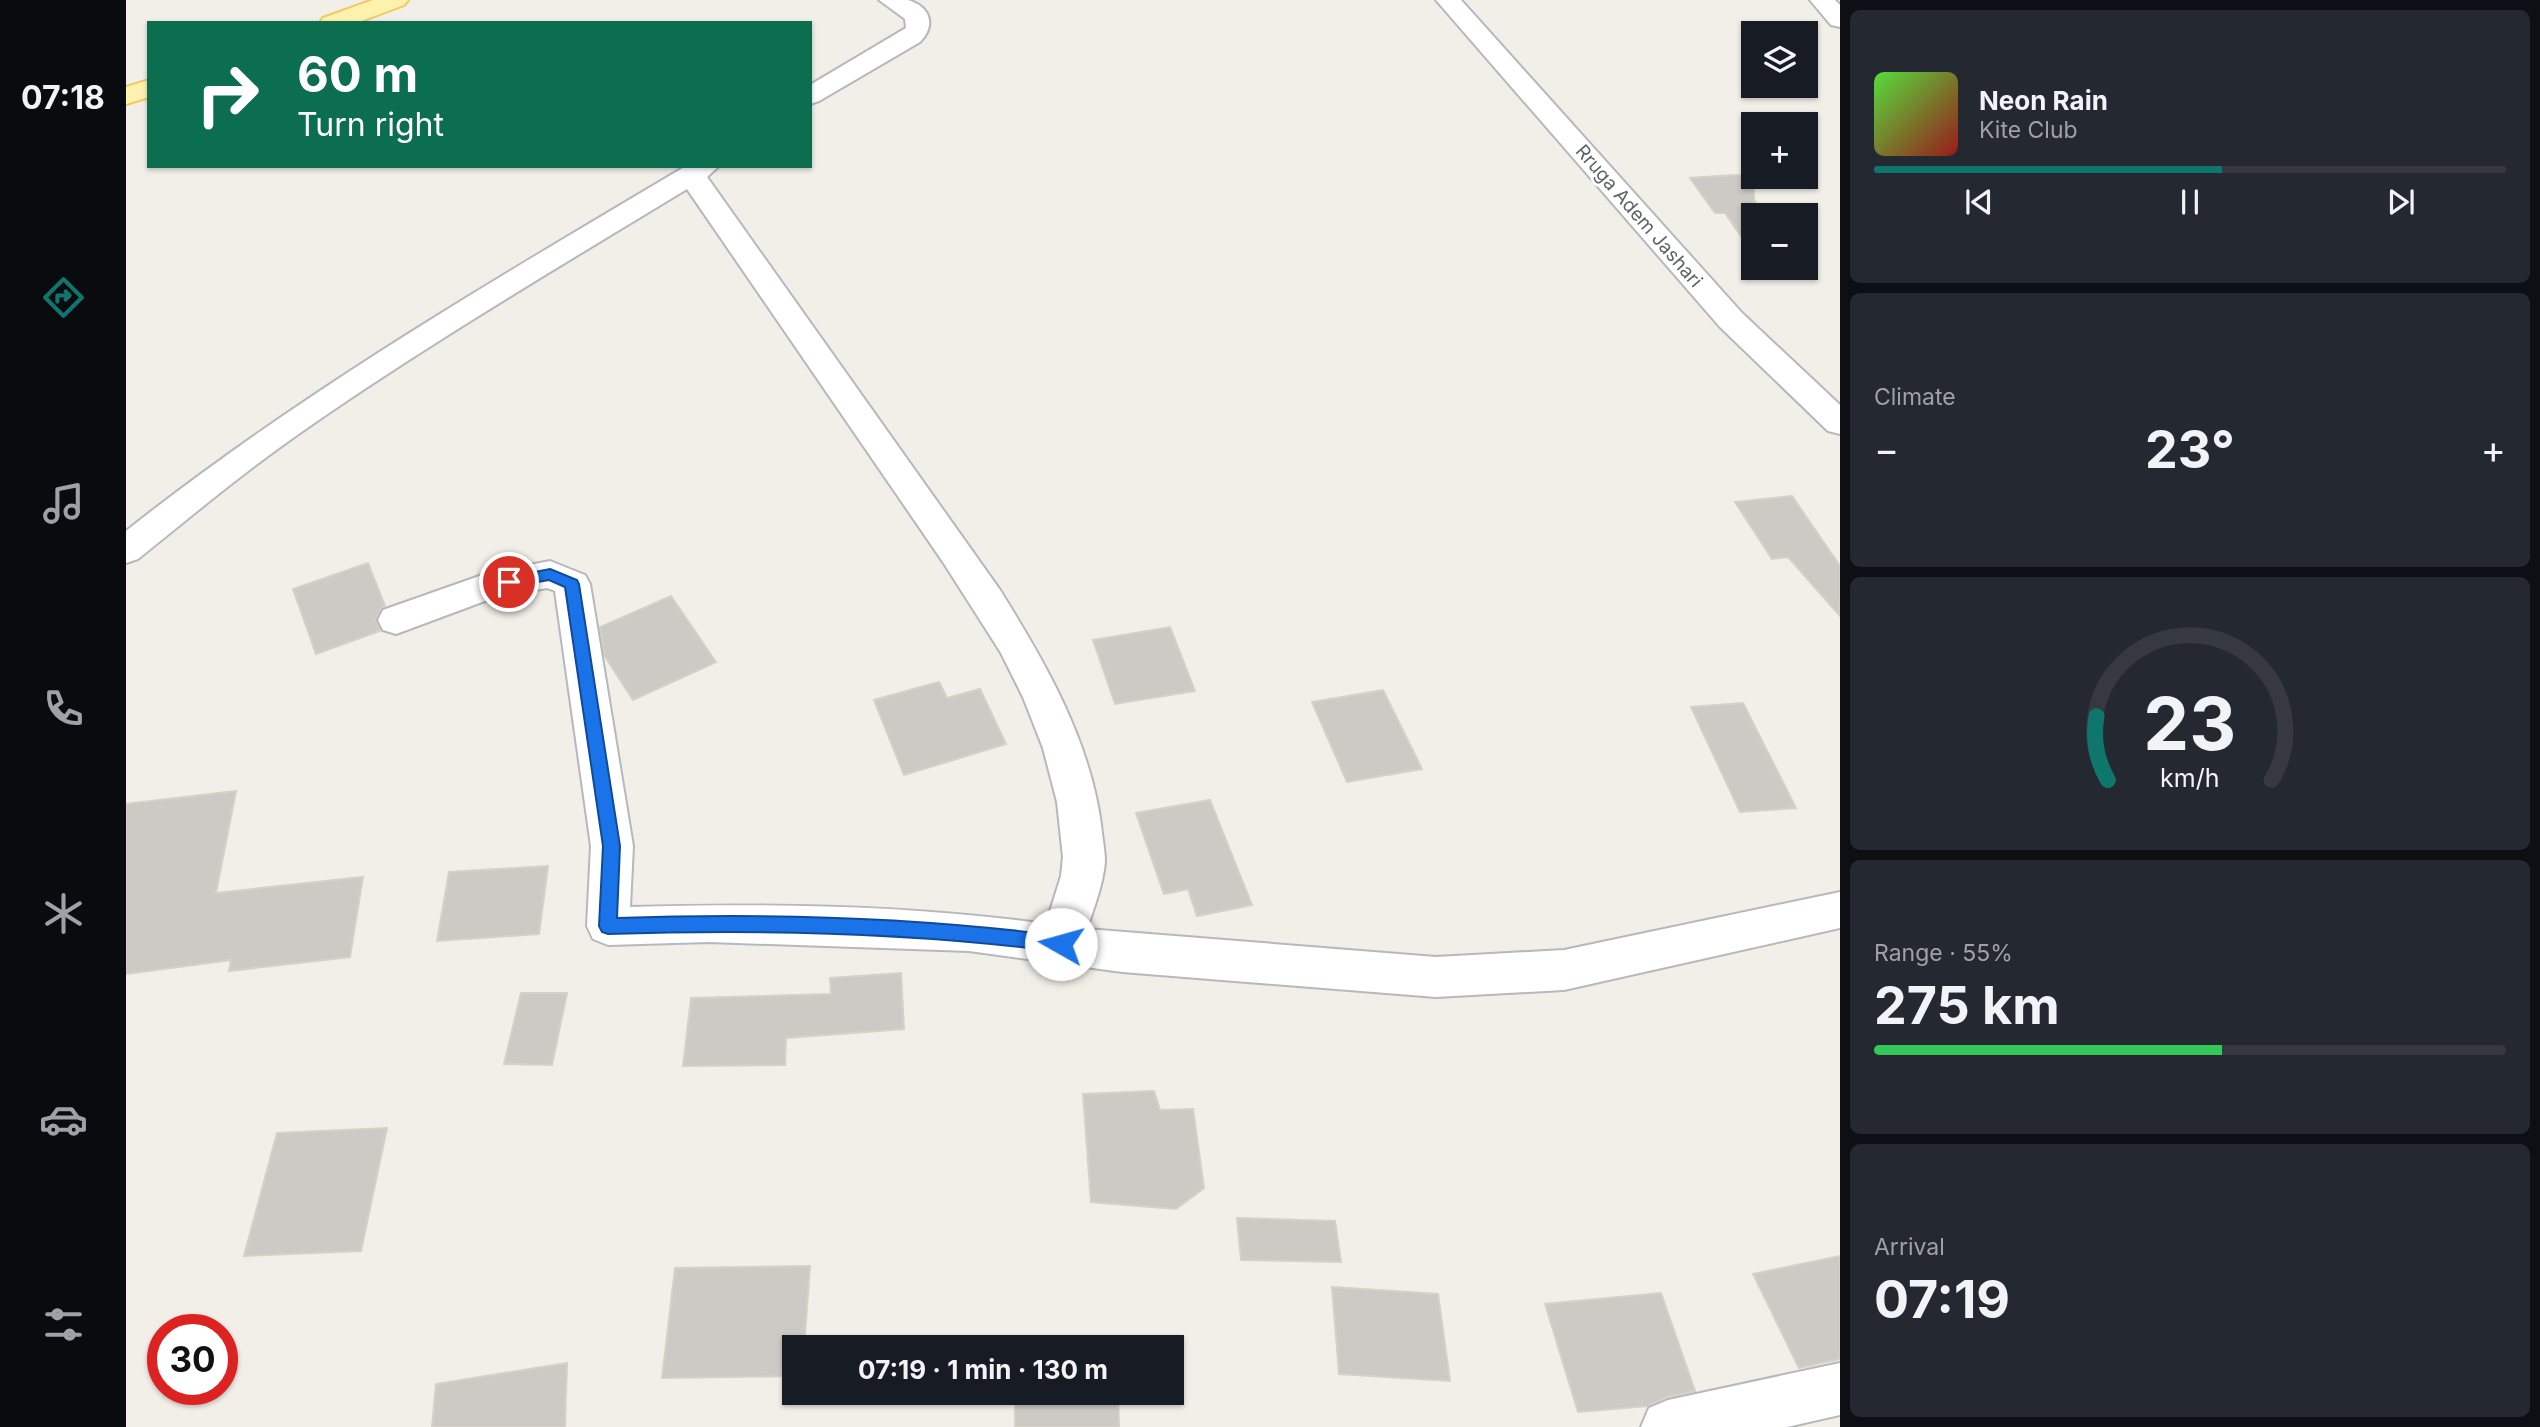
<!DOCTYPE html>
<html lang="en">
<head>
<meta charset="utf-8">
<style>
  body { margin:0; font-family:Inter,sans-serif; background:#242831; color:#f1f3f6; height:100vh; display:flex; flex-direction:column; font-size:26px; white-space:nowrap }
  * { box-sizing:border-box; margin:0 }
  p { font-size:23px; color:#9ea1a6 }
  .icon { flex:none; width:38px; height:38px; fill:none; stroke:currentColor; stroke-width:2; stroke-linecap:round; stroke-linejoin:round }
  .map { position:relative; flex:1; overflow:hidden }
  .side { display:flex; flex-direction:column; gap:10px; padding:10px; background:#0d0f14; width:700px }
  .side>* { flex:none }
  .top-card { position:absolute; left:21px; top:21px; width:665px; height:147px; border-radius:0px; box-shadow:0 2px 5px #0004; background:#0b6e4f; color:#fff; overflow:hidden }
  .fabs { position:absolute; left:1615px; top:21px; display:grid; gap:14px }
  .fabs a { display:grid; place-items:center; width:77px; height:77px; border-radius:0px; background:#171b24; box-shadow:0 2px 5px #0004; font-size:35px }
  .speed { position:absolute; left:21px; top:1314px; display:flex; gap:14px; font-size:35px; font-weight:700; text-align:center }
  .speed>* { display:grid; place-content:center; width:91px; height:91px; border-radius:50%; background:#171b24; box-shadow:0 2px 5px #0004; line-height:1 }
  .speed .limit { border:10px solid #d22; background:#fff; color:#111 }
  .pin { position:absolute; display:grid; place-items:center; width:60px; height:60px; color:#fff; margin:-30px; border:4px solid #fff; border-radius:50%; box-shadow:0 2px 7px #0007 }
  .me { position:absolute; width:77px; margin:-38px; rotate:277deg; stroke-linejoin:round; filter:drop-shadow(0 0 5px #0008) }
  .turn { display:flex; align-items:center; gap:24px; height:147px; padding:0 35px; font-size:32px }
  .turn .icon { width:91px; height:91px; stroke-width:2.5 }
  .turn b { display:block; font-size:49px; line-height:60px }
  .big { font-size:52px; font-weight:700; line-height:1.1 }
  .side .card { flex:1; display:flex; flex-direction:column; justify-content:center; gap:10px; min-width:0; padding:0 24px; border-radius:10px; background:#242831 }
  .side .dial { align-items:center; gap:0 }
  .dial svg { height:182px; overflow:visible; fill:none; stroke:#363941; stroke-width:7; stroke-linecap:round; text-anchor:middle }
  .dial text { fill:#f1f3f6; stroke:none }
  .song { display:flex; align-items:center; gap:21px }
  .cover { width:84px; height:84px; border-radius:10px; background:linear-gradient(135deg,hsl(110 70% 55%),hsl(0 70% 35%)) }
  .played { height:7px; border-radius:4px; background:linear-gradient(90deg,#0f766e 55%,#363941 55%) }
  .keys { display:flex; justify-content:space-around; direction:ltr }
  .heat { display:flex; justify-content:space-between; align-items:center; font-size:38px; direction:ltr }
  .charge { height:10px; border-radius:5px; background:linear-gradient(90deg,#34c759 55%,#363941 0) }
  .trip { position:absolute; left:656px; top:1335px; width:402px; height:70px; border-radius:0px; background:#171b24; box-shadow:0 2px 5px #0004; font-weight:700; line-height:70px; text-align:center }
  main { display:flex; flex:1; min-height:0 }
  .dock { display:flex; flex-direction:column; width:126px; justify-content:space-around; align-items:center; background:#090b0e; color:#9ea1a6 }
  .dock .icon { width:49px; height:49px }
  .dock .on { color:#0f766e }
  .dock b { font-size:32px; color:#f1f3f6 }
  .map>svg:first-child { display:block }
</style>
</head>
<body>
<main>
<nav class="dock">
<b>07:18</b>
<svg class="icon on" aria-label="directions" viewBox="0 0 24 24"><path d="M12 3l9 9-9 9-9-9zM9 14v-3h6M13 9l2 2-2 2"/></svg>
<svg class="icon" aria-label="music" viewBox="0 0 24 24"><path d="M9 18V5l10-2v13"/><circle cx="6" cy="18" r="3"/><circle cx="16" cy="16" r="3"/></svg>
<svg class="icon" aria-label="phone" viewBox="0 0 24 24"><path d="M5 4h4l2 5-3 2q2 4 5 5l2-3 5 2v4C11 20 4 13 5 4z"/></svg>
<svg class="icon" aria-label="climate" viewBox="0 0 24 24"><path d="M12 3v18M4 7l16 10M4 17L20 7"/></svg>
<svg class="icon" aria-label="car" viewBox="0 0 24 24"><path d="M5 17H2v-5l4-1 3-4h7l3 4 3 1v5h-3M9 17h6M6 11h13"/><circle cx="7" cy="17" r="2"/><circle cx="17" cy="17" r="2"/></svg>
<svg class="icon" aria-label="filters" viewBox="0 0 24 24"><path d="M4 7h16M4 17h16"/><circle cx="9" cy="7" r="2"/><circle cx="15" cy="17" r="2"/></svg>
</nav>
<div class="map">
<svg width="1714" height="1427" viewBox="0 0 1714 1427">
  <rect width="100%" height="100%" fill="#f1efe8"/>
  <g fill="#cccac5" stroke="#d6d1c6" stroke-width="2">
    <path d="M1609,175L1628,177V200L1635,211H1628V255L1599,213H1589L1564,178Z"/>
    <path d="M1666,496L1714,566V616L1662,557L1646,559L1609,502Z"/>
    <path d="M242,563L259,606L255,609L250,619L254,631L190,654L167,589Z"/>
    <path d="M545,596L590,662L507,700L478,655L474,627Z"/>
    <path d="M1044,627L1069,691L989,704L967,640Z"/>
    <path d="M813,682L821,698L854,689L880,744L778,775L748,700Z"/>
    <path d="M1257,690L1296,769L1221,782L1186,702Z"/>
    <path d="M1617,703L1670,808L1614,812L1565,707Z"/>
    <path d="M110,791L90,893L237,877L224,957L103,971L105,960L0,974V804Z"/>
    <path d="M1084,800L1126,905L1071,916L1062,889L1038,894L1010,813Z"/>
    <path d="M422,866L413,934L311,941L323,872Z"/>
    <path d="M775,973L778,1029L660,1038L659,1065L557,1066L565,998L705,994L704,978Z"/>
    <path d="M395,993H441L426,1065L378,1064Z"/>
    <path d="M1028,1091L1034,1110L1067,1109L1078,1188L1050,1209L965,1202L957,1094Z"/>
    <path d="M261,1128L235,1251L118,1256L151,1133Z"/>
    <path d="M1111,1218L1209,1221L1215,1262L1115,1260Z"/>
    <path d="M1714,1256V1359L1673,1368L1627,1274Z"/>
    <path d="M684,1266L678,1348H668V1376L536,1378L549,1268Z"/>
    <path d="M1206,1287L1312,1294L1324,1381L1213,1374Z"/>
    <path d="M1535,1293L1569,1391L1541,1397L1522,1406L1452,1412L1419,1304Z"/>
    <path d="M889,1342L991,1345V1348H889Z"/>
    <path d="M441,1363L439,1427H306L310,1384Z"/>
    <path d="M889,1393H992L993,1427H889Z"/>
  </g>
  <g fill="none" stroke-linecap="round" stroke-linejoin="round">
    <g stroke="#b5b8bc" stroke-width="4">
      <g id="minor">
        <path d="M753,0C761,0 774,0 782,0C805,7 810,26 794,42L693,101L684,104V85L780,28L779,19Z"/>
        <path d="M1684,0H1709L1714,5V27L1705,25Z"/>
        <path d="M560,166H593L581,177L874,590C919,662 963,738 975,824C976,837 979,849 979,862C977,885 968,907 961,929L1310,957L1438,950L1714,892V928L1438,990L1310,997L996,972L843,951L583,942L482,945L467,939L461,926L465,846L429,591L421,588L367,598L270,634L257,630L252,620L257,610L362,573L424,561L459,575L464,584L507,846L504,907C642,903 783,905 920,924L935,876L937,857L931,802L917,748L897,697L875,653L817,562L561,189C434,266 306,342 184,426C124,467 69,513 12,559L0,563V531C175,392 368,280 560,166Z"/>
        <path d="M1714,1363V1415L1661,1427H1515L1523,1408L1542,1400Z"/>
      </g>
    </g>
    <g stroke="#b5b8bc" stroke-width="4">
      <path id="tertiary" d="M1310,0H1335L1616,313L1714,405V434L1702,431L1594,327Z"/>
    </g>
    <g stroke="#f2c960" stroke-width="4">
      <g id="primary">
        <path d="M247,0H282L278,5L230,23H194L197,18Z"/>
        <path d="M23,80V97L0,104V87Z"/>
      </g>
    </g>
    <use href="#minor" fill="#fff" fill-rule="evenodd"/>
    <use href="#tertiary" fill="#fff" fill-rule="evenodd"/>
    <use href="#primary" fill="#fff2af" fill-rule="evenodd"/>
  </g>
  <path fill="#1a73e8" stroke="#114b97" stroke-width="2" d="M424,569L451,580L453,584L494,846L491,918C639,913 788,917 935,936L941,939L944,944L941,950L935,952C785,932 633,929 482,934L476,932L473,926L477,846L439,587L423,580L383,587L375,582L383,577Z"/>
  <g text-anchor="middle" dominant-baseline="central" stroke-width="6" stroke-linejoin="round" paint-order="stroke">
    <g font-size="19" fill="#5f6368" stroke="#fff">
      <text transform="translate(1513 216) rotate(49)">Rruga Adem Jashari</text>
    </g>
  </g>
</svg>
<div class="fabs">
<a><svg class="icon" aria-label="layers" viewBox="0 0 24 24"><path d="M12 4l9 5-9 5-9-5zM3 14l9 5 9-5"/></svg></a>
<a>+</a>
<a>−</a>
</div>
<div class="speed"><div class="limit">30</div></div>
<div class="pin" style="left:383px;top:582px;background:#d93025"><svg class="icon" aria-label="arrive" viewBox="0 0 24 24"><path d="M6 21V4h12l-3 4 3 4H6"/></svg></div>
<svg class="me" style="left:935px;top:944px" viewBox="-20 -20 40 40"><circle r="19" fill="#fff"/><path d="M0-13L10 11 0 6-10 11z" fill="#1a73e8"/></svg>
<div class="trip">07:19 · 1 min · 130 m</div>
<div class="top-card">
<div class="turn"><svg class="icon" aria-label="right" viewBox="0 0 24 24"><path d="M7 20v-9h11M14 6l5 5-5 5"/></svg><div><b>60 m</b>Turn right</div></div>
</div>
</div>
<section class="side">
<div class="card">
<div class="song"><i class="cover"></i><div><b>Neon Rain</b><p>Kite Club</p></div></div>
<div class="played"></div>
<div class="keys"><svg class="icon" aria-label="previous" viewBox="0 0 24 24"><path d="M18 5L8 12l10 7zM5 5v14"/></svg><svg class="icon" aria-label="pause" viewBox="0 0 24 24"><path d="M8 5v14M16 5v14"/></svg><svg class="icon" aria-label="next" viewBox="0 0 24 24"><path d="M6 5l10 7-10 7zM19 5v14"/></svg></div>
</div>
<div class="card"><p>Climate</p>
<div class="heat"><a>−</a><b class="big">23°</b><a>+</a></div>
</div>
<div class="card dial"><svg viewBox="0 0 100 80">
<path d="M14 69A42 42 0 1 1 86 69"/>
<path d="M14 69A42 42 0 0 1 9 41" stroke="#0f766e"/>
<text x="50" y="56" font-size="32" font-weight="700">23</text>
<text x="50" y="72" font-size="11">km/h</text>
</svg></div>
<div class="card"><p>Range · 55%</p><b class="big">275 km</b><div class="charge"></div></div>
<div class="card"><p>Arrival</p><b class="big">07:19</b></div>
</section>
</main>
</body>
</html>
